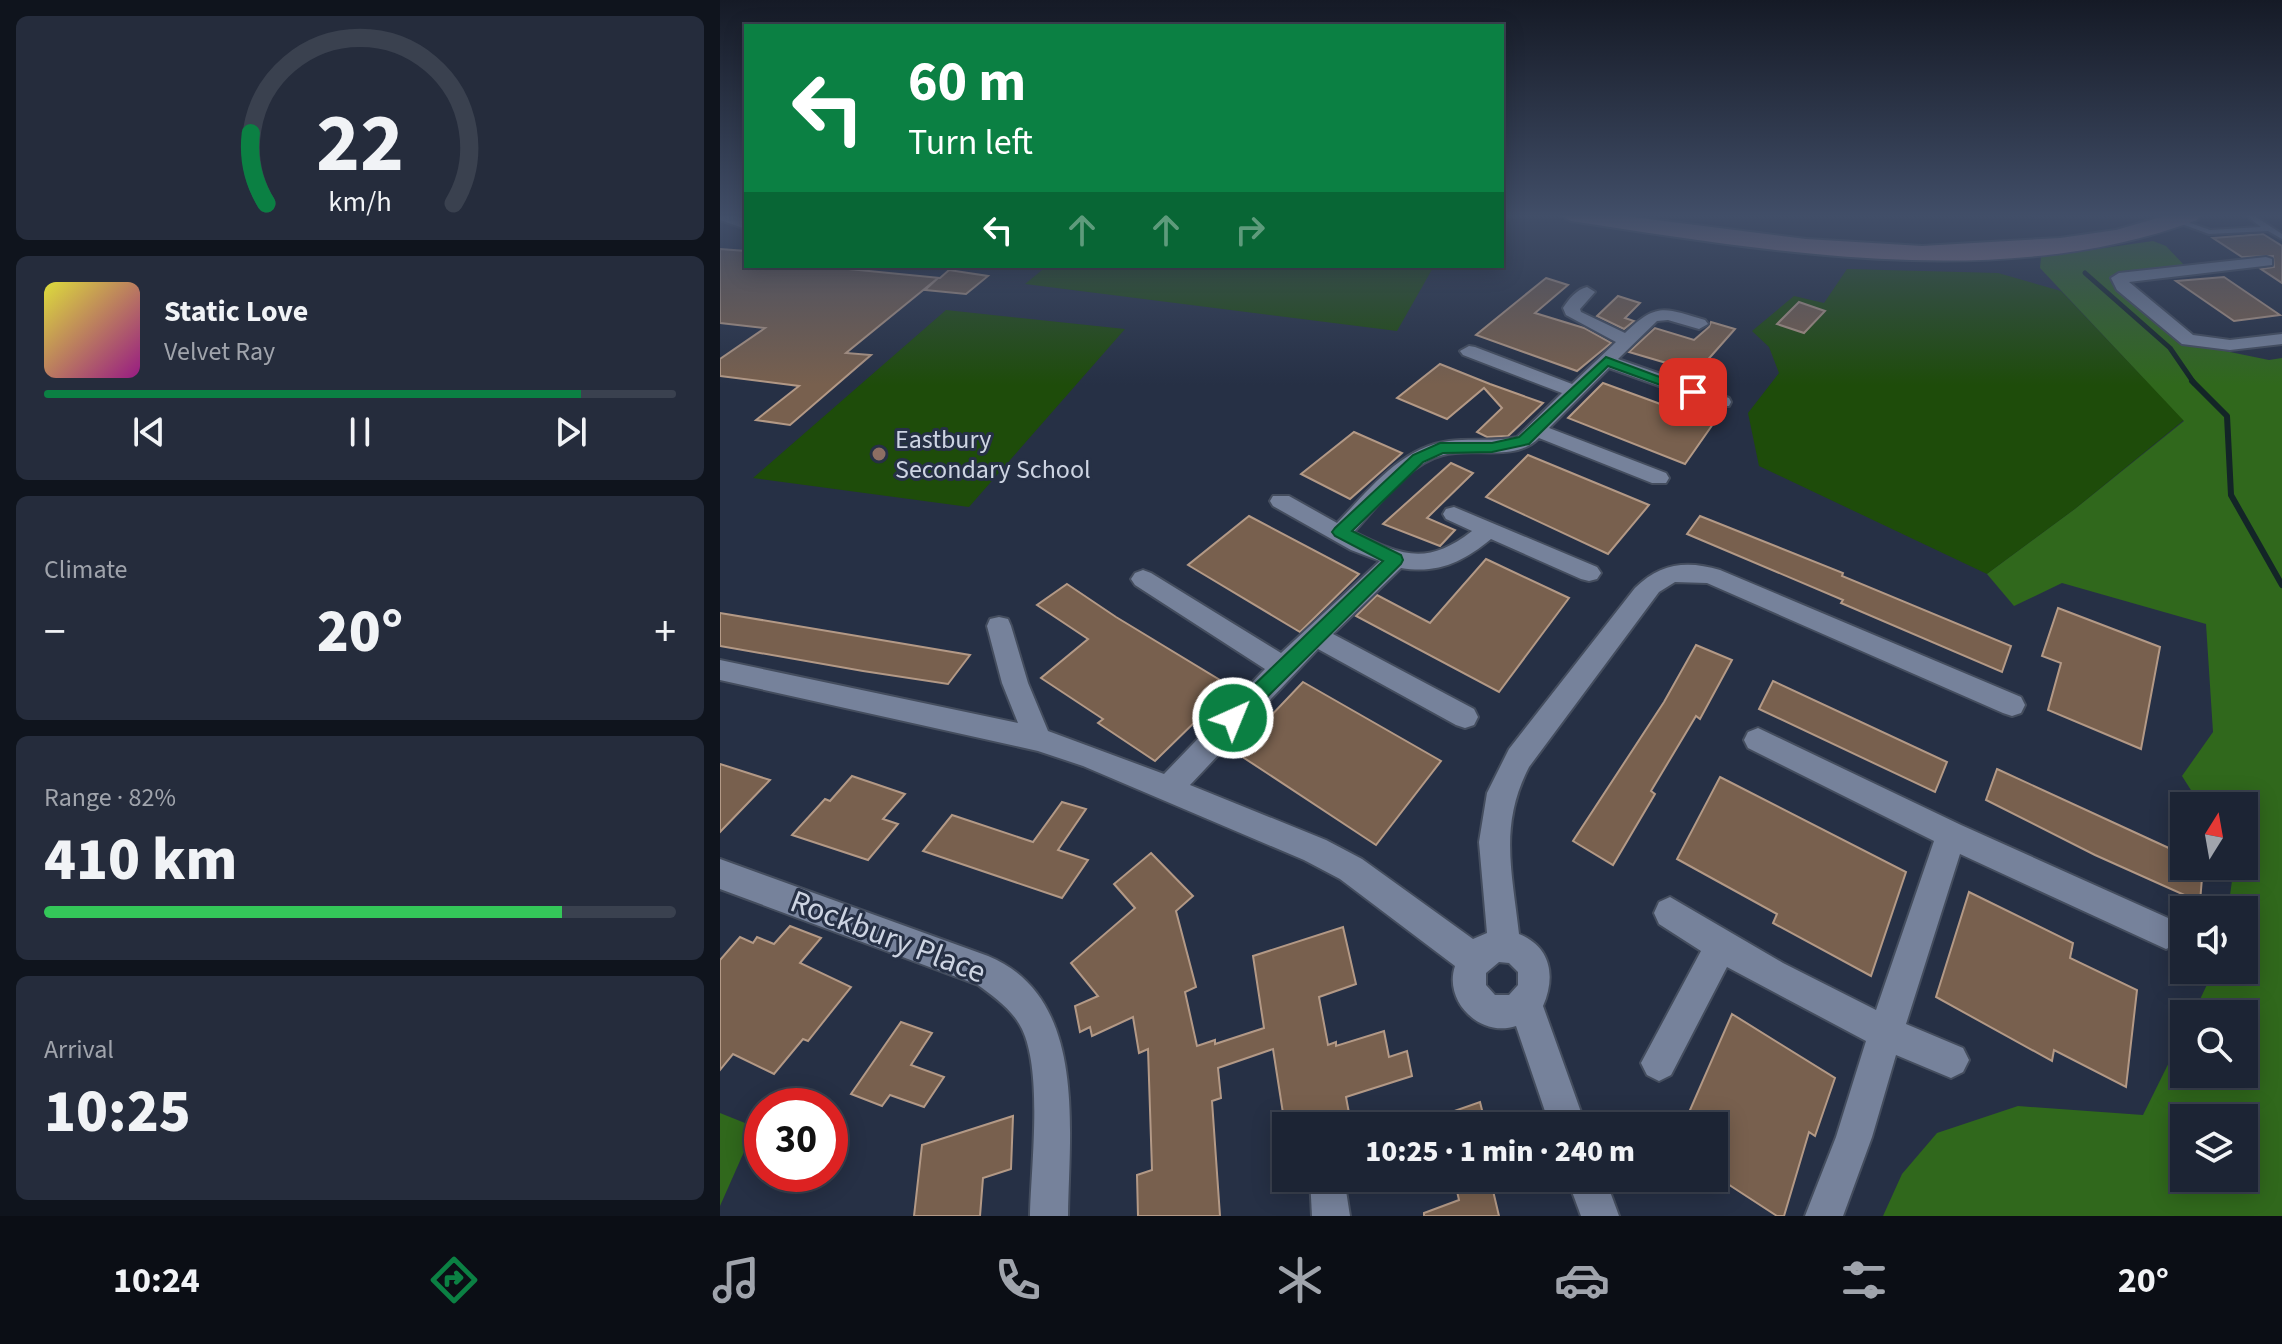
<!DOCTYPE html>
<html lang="en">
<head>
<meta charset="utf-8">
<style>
  body { margin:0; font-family:"Source Sans 3",sans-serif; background:#252c3c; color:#f1f3f6; height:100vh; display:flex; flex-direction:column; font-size:30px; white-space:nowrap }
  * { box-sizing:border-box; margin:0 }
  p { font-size:26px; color:#a0a4ac }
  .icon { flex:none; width:44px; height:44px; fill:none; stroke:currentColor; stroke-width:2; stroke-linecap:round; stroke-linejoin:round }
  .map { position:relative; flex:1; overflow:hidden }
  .panel { display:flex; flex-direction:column; gap:16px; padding:16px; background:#0f141d; width:720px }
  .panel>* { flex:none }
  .hud { position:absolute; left:24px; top:24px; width:760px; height:244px; border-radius:0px; box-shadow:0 4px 20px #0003,0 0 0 2px #3a414f; background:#0b8043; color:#fff; overflow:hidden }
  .needle { width:52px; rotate:11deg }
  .tools { position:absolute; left:1450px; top:792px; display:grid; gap:16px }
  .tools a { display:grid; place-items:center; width:88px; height:88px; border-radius:0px; background:#1c2434; box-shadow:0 4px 20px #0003,0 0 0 2px #3a414f; font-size:40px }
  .speed { position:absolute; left:24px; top:1088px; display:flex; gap:16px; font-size:40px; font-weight:700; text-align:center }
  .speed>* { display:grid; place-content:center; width:104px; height:104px; border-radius:50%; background:#1c2434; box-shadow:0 4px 20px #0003,0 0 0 2px #3a414f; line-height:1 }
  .speed .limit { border:12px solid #d22; background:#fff; color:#111 }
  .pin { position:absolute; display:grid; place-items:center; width:68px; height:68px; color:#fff; margin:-34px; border-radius:16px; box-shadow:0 4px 12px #0006 }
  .me { position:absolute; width:88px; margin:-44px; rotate:44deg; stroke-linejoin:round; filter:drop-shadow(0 0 6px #0008) }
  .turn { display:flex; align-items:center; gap:28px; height:168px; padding:0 32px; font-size:36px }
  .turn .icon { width:104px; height:104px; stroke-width:2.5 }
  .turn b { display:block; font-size:56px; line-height:68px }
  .lanes { display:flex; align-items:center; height:76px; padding:0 32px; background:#0003; justify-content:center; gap:40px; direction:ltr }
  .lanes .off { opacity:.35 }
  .big { font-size:60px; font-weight:800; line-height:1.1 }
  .panel .card { flex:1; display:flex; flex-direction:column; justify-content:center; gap:12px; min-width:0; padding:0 28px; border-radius:12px; background:#252c3c }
  .panel .dial { align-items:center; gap:0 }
  .dial svg { height:208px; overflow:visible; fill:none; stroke:#3a414f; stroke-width:7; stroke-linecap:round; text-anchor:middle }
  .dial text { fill:#f1f3f6; stroke:none }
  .song { display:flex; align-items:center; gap:24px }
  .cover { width:96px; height:96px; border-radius:12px; background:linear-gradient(135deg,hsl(60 70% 55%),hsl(310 70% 35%)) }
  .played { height:8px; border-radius:4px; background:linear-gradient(90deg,#0b8043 85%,#3a414f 85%) }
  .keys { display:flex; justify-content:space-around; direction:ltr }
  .heat { display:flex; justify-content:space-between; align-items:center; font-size:44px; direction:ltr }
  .charge { height:12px; border-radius:6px; background:linear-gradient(90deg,#34c759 82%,#3a414f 0) }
  .trip { position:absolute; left:552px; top:1112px; width:456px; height:80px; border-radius:0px; background:#1c2434; box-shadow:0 4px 20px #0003,0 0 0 2px #3a414f; font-weight:800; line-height:80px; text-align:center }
  .menu { display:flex; height:128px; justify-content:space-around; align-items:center; background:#0b0e15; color:#a0a4ac }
  .menu .icon { width:56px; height:56px }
  .menu .on { color:#0b8043 }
  .menu b { font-size:36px; color:#f1f3f6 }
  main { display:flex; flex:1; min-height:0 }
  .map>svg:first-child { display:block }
</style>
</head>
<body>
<main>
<section class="panel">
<div class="card dial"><svg viewBox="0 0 100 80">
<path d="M14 69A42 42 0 1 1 86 69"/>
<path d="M14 69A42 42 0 0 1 8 42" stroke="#0b8043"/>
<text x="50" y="56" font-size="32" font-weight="700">22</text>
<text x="50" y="72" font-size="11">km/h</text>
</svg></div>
<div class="card">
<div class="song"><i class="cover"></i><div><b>Static Love</b><p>Velvet Ray</p></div></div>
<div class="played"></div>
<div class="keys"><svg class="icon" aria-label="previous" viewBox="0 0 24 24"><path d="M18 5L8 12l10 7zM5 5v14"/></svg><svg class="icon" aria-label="pause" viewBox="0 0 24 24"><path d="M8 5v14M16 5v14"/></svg><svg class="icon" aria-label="next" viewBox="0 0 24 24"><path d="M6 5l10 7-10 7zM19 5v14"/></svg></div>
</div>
<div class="card"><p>Climate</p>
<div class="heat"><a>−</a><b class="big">20°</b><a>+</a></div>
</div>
<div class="card"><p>Range · 82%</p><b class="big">410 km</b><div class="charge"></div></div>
<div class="card"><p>Arrival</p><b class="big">10:25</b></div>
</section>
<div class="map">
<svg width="1562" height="1216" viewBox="0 0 1562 1216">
  <rect width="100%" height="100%" fill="#263045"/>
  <g fill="#1e4c0a">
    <path d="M327,266H714L677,331L305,284Z"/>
    <path d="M1127,269L1278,273L1341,291L1464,420L1355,509L1267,574L1039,466L1028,413L1059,373L1049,347L1032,331L1074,296L1104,303Z"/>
    <path d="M226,310L405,329L249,507L33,478Z"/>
  </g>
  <g fill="#30681c" fill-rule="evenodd">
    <path d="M1433,241L1446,246L1464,265L1395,273L1391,283L1408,299L1466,343L1549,360L1562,358V1216H1163L1182,1174L1217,1133L1298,1106L1423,1115L1464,1032V1074H1524V1014H1473L1494,970H1524V910H1508L1514,866H1524V806H1481L1462,776L1493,732L1486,624L1342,583L1294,606L1267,574L1355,509L1464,421L1320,268L1321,257ZM1464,1118H1524V1178H1464Z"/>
    <path d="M0,1113L35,1127L0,1206Z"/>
  </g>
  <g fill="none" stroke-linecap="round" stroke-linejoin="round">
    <path stroke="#132527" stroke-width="5" d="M1365,273L1450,348L1474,383"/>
    <path stroke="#132527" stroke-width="6" d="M1472,381L1507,416L1511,495L1562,585"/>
  </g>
  <g fill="#78604e" stroke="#b39986" stroke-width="2">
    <path d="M1543,234L1562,246V283L1541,269L1554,267L1553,256L1522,257L1493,238Z"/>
    <path d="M0,249L26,251V266H98L220,278L229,270L268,276L246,294L205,290L218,278L126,353L151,355L70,425L36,420L79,386L0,376V359L45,328L0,323Z"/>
    <path d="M1504,277L1560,315L1514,321L1456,281Z"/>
    <path d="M826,278L848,285L815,313L864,328L891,343L857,371L756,335Z"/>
    <path d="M898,296L920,303L905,318L914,321L904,329L877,316Z"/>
    <path d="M1079,302L1105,311L1084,333L1057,324Z"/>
    <path d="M991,322L1015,329L977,372L909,352L935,328L974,340L989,327Z"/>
    <path d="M720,364L770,384L823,403L788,436L767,437L757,432L782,408L764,388L727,419L677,398Z"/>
    <path d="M883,383L935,402L993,424L965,464L848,418Z"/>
    <path d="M634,432L682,453L630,499L581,474Z"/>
    <path d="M808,455L888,488L929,505L888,554L766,497Z"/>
    <path d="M731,463L753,473L707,518L735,530L720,546L663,524Z"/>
    <path d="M529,516L639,574L580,632L468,565Z"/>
    <path d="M980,516L1123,573L1122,576L1291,646L1282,672L1121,603L1123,600L967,534Z"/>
    <path d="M766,559L849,598L779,692L636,616L657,595L710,623Z"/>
    <path d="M347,584L396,617L518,691L490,718L483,714L435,761L378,723L383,719L321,678L368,639L317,605Z"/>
    <path d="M1338,608L1440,647L1421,749L1328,710L1341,663L1322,656Z"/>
    <path d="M0,613L179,643L250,655L228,684L143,671L0,646Z"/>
    <path d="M976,645L1012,660L980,719L976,716L931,791L935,794L893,865L853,841L944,702Z"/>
    <path d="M1053,681L1227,762L1215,792L1039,709Z"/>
    <path d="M583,682L721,761L656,845L512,750L542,721L544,723Z"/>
    <path d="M0,764L50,780L0,832Z"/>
    <path d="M1277,769L1464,855V866H1483L1480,902L1375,855L1266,800Z"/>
    <path d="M132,776L185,794L163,819L178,824L148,860L72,835L105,799L110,801Z"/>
    <path d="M1000,777L1186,872L1151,976L1053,923L1057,914L957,859Z"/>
    <path d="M342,802L366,809L338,850L368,860L342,898L203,851L232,815L313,842Z"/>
    <path d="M431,853L473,896L456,911L476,987L465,992L477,1046L495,1040V1044L544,1028L533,956L623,927L636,984L599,997L608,1045L616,1042V1046L664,1031L669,1057L687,1051L692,1076L626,1097L629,1113L594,1126H565L553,1049L498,1068L501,1098L492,1101L500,1216H418L417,1175L432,1170L428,1049L419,1053L413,1017L372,1036L370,1027L360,1032L355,1006L378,996L351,963L415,908L394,884Z"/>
    <path d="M1249,892L1353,943L1350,958L1417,990L1406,1087L1334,1050L1332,1061L1216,997Z"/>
    <path d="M70,926L101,938L80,963L131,987L88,1041L83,1039L54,1074L13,1054L0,1070V960L20,937L33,943L37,937L54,944Z"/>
    <path d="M1012,1014L1115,1078L1095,1136L1089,1132L1064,1216H1057L994,1175V1126H963Z"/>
    <path d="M181,1022L212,1033L191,1065L224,1077L204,1107L170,1095L162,1106L131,1094Z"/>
    <path d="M760,1102L766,1126H700V1123Z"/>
    <path d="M293,1116L291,1169L263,1178L260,1216H194L202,1145Z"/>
    <path d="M734,1178H770L779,1216H704V1213L739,1200Z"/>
  </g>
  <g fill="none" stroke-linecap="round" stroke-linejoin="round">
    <g stroke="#444d5e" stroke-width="4">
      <path id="service" d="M1437,215H1448L1490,230L1541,227L1525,215H1533L1562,234V239L1548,231L1489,234Z"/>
    </g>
    <g stroke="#444d5e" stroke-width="4">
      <g id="minor">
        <path d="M0,215H14L26,220V229L0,220Z"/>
        <path d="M1546,257L1552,259V265L1409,282L1473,335L1510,340L1562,334V344L1510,350L1462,344L1397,290L1391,278L1399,273Z"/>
        <path d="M867,287L875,292L860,309L861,312L905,333C937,302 944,308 985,320L988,324L979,329L948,320L937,321L898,359L1009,398L1011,402L1009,406H995L889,368L829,428L946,473L949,478L946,483H932L819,438C794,463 754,446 723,455C687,464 658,506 634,532C682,556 707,566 752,531L726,519L723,514L726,509L734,507L877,567L881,573L877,579L869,581L861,579L771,539C743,562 718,574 681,568L613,634L754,709L758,717L754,725L745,728L736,725L598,649L470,785L606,840L642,859L753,939L767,933L759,842L767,793L789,749L915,588C940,563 967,560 1000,570L1301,697L1305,705L1301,713L1292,716L1283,713L987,583L955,582L939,592L809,767C779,825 792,871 799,934C831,947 836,976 823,1006L866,1126H830L796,1026C761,1038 723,1002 735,966L620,879L584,860L363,766L318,751L0,680V660L298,723L282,683L267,626L270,619L279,617L288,619L291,626L308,683L328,731L444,774L545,669L415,585L411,579L415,573L423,570L431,573L561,653L660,561L631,550L553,506L550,501L553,496H569L617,523C649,490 681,447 729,441C752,438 775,442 797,437L842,393L743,355L740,351L749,346L755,347L852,384L896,342L846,315L843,308C848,300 857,289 867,287ZM779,962L789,963L798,972V985L789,995H775L766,985V973Z"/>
        <path d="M1038,728L1241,825L1457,922L1462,933L1457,944L1446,949L1240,854L1186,1024L1243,1048L1249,1060L1243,1072L1231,1078L1176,1055L1152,1137L1123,1216H1085L1116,1137L1146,1041L1007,967L951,1075L939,1081L927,1075L921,1063L981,951L939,924L934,913L939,902L950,897L1063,963L1156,1010L1214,841L1028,748L1024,740L1028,732Z"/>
        <path d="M0,859L268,956C368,997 349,1129 348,1216H310C311,1166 323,1073 302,1029C293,1010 274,997 258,985L0,889Z"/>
        <path d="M590,1178H624L630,1216H592Z"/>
        <path d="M847,1178H885L899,1216H861Z"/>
      </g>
    </g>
    <g stroke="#444d5e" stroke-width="4">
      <path id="secondary" d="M840,215H897L1086,239L1202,246L1340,238L1396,230L1448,215H1480L1477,220C1285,293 1048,251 851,221Z"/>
    </g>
    <use href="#service" fill="#76829b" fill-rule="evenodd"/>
    <use href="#minor" fill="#76829b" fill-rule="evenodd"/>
    <use href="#secondary" fill="#8c798c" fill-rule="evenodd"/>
  </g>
  <linearGradient id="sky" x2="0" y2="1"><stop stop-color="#151a26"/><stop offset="0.56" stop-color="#414e68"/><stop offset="1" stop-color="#414e68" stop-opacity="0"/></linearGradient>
  <rect width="1562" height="385" fill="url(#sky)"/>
  <path fill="#0b8043" stroke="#07532c" stroke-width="2" d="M886,357L980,392L973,396L968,395L888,366L809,444L772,452L723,453L703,462L632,531L681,555L683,560L681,564L520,724L513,726L506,724L503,718L506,712L663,561L615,536L612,532L615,528L693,455L720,443H772L799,437Z"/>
  <circle fill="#8d6e63" stroke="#263045" stroke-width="3" cx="159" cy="454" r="8"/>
  <g text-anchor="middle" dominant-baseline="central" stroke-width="6" stroke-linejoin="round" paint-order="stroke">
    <g font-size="26" fill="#cdd4e2" stroke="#263045" text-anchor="start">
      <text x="175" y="439">Eastbury<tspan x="175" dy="30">Secondary School</tspan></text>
    </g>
    <g font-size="32" fill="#cdd4e2" stroke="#263045">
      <text transform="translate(168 937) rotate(21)">Rockbury Place</text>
    </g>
  </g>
</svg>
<div class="tools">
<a><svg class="needle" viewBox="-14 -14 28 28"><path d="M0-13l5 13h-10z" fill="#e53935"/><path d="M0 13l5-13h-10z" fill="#a0a4ac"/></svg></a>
<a><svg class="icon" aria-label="sound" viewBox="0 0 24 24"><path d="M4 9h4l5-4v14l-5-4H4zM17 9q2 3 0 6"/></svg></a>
<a><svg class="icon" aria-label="search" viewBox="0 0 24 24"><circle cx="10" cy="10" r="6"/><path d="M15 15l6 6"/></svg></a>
<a><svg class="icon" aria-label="layers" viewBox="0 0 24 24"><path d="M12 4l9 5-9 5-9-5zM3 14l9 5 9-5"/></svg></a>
</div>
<div class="speed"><div class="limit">30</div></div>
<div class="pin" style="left:973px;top:392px;background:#d93025"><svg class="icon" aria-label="arrive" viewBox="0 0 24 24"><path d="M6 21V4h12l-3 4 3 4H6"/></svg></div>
<svg class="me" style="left:513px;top:718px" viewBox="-20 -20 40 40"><circle r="17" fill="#0b8043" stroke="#fff" stroke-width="3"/><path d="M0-11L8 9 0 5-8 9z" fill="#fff"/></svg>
<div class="trip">10:25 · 1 min · 240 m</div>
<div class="hud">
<div class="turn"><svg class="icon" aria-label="left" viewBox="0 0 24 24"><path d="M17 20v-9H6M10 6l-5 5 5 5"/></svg><div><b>60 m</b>Turn left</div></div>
<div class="lanes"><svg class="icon" aria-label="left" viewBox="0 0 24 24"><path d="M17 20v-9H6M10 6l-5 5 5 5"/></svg><svg class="icon off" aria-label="ahead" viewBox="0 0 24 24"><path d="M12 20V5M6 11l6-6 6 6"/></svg><svg class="icon off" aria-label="ahead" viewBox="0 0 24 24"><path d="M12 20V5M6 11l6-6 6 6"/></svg><svg class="icon off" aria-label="right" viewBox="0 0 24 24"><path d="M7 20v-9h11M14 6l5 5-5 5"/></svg></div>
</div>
</div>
</main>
<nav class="menu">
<b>10:24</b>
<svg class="icon on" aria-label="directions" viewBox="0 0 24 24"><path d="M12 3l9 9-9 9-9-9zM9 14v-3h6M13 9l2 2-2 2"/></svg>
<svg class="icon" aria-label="music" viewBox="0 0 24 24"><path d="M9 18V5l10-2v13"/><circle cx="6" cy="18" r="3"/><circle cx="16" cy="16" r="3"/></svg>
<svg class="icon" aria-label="phone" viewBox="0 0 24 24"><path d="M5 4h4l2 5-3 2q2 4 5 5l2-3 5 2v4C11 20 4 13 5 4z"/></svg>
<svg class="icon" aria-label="climate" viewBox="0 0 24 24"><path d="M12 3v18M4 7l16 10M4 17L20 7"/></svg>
<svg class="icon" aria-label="car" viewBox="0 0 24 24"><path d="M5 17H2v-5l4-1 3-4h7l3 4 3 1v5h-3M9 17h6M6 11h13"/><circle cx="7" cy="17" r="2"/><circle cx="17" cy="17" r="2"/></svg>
<svg class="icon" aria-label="filters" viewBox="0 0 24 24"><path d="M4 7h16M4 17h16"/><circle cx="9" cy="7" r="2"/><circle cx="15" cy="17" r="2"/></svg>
<b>20°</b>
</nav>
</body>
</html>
